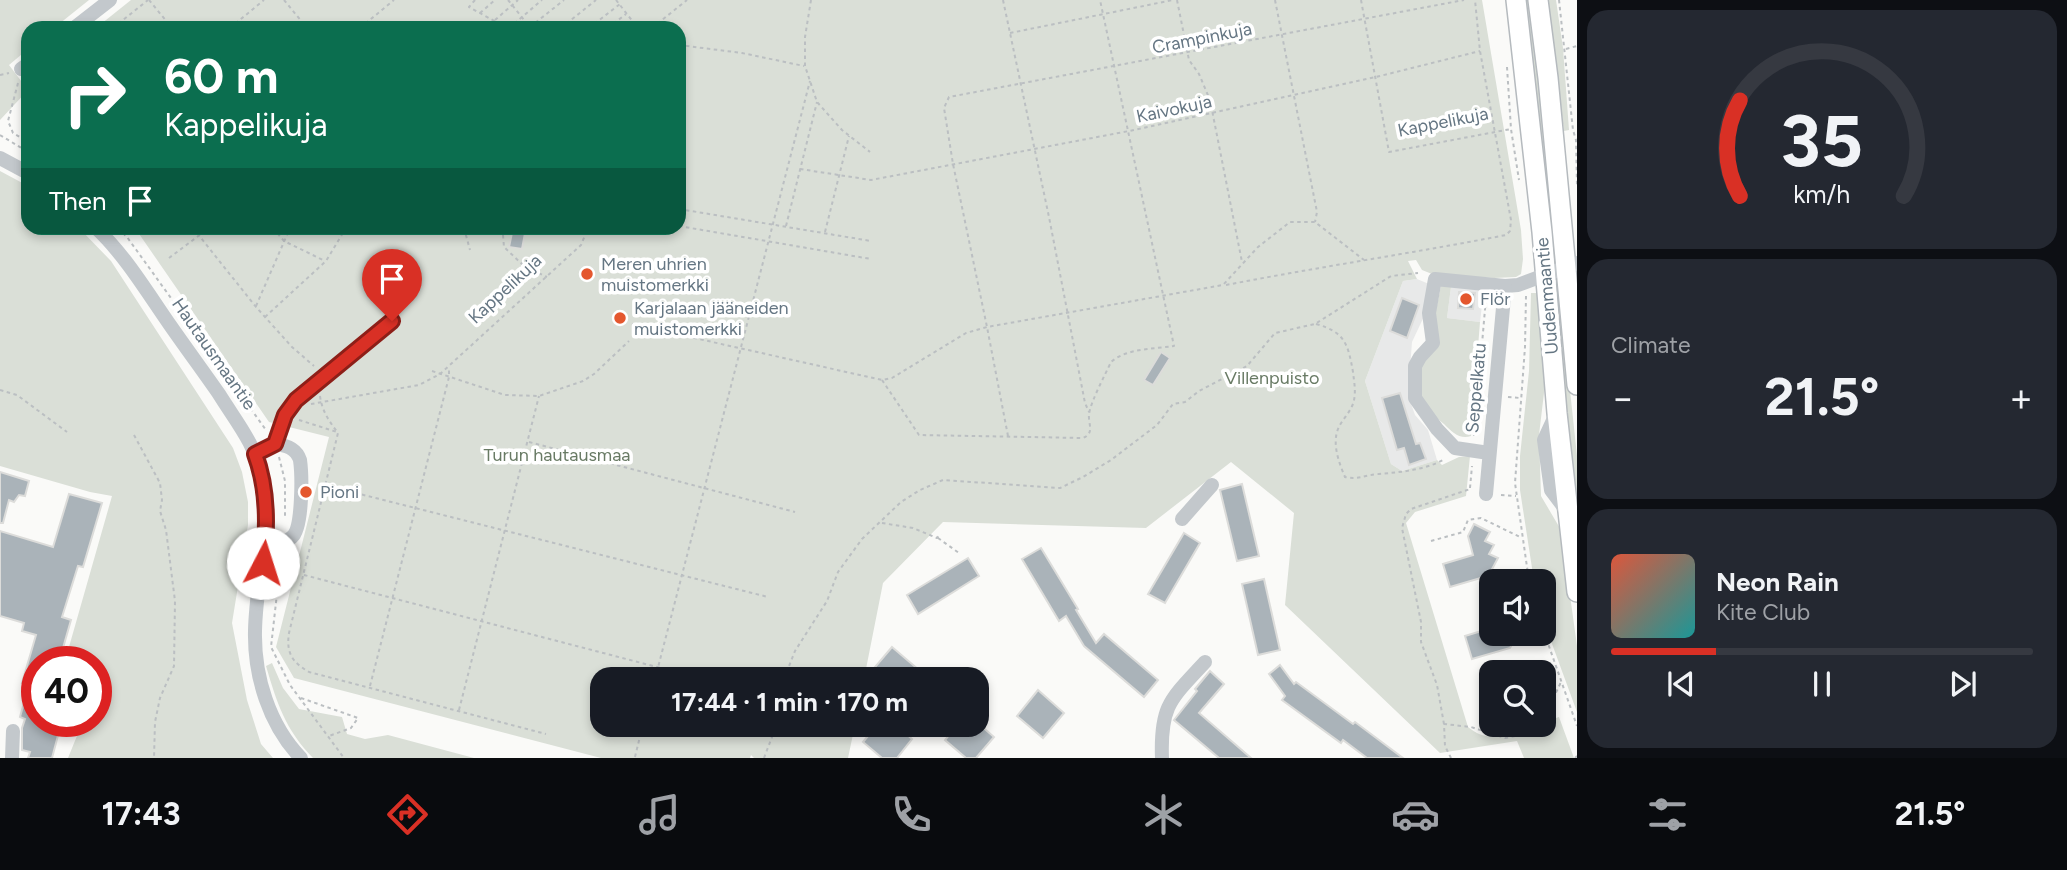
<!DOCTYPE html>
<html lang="en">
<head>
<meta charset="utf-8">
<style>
  body { margin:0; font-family:Figtree,sans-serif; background:#242831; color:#f1f3f6; height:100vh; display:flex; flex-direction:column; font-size:26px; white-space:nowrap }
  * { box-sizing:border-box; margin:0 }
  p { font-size:23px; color:#9ea1a6 }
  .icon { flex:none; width:38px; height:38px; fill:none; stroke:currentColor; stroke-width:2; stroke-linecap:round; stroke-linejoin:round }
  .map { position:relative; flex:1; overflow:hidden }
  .details { display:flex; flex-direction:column; gap:10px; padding:10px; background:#0d0f14; width:490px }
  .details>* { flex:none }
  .top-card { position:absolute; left:21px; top:21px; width:665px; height:214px; border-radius:21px; box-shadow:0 4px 10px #0003; background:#0b6e4f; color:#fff; overflow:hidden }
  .tools { position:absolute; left:1479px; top:569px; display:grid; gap:14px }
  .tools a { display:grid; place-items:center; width:77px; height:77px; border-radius:14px; background:#171b24; box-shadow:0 4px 10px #0003; font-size:35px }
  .speed { position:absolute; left:21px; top:646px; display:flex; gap:14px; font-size:35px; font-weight:700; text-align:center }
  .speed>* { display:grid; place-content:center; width:91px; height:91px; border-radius:50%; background:#171b24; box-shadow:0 4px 10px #0003; line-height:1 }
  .speed .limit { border:10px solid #d22; background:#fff; color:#111 }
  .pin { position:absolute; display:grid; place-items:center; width:60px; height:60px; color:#fff; margin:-72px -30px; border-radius:50% 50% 50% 0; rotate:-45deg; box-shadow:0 0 7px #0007 }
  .pin .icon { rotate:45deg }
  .me { position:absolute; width:77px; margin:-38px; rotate:5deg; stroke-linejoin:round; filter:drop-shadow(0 0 5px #0008) }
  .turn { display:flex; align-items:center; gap:24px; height:147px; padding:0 28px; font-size:32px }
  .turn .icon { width:91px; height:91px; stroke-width:2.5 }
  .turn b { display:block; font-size:49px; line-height:60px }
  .then { display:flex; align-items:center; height:66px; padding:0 28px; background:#0003; gap:14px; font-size:26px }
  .big { font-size:52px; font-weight:700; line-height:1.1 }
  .details .card { flex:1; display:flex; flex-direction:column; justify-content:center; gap:10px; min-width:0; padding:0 24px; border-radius:21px; background:#242831 }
  .details .dial { align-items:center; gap:0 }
  .dial svg { height:182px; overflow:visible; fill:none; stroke:#363941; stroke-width:7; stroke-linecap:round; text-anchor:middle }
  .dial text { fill:#f1f3f6; stroke:none }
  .song { display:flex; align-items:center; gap:21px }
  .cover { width:84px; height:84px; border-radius:10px; background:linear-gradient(135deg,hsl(10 70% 55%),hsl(180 70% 35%)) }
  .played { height:7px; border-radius:4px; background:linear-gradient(90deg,#d93025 25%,#363941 25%) }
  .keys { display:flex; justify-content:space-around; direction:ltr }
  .heat { display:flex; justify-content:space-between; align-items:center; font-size:38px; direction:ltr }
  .trip { position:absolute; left:590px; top:667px; width:399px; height:70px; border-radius:21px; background:#171b24; box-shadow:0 4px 10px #0003; font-weight:700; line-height:70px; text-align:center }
  .menu { display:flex; height:112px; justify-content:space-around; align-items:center; background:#090b0e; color:#9ea1a6 }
  .menu .icon { width:49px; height:49px }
  .menu .selected { color:#d93025 }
  .menu b { font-size:32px; color:#f1f3f6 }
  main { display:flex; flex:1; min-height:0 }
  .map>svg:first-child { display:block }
</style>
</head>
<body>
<main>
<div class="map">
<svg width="1577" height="758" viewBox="0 0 1577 758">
  <rect width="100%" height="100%" fill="#fafaf8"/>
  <g fill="#e8e9e9">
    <path d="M1417,279L1429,284L1427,310L1412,342L1408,395L1415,415L1428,430L1437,460L1402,471L1391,464L1365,381L1403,281Z"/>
    <path d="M1451,287L1484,289L1480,322L1447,318Z"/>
  </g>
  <g fill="#dadfd7">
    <path d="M0,0H89L54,28H28V49L9,65L28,90L0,120Z"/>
    <path d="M131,0H1482L1521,230L1523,259L1521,274L1516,277L1494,278L1432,274L1422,270L1416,260L1408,261L1417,279L1403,281L1365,381L1391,464L1402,471L1437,460L1442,465L1459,457L1470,456L1466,496L1415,512L1406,523L1468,727C1494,749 1514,725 1544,724V722L1559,717L1574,758H1524L1517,741L1440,753L1285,605L1294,513L1231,462L1146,528L943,522L883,583L864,679H602V724L855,725L848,758H754L751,755L750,758H601L294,678L276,647L329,437L269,422L135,228H679V28H96Z"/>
    <path d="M1524,0H1531L1556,234L1549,235Z"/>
    <path d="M1547,0H1556L1563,48L1569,130L1564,131Z"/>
    <path d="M0,171L28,186V228H79L111,261L233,448L242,472L248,502V525L232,623L247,700L261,744L273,758H68L83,721H96V662L65,661L112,496L90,492L0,466Z"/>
    <path d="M1441,285L1451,287L1447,318L1480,322L1471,436C1460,440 1452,432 1444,424C1434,416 1425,408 1419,396C1409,372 1428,340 1434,317C1437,307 1439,296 1441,285Z"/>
    <path d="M1531,293H1537L1539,296L1546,376L1539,435L1541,496L1561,530L1577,646V712L1544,622V581H1534L1520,490V456L1529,371Z"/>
    <path d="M1556,299L1567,362L1577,456V538Z"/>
    <path d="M272,663L283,688L299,709L342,717L347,734L365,739L388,735L474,758H313C285,729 277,703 266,666Z"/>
  </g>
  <g fill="#aab3b9" stroke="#dcdcda" stroke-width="2">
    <path d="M513,228H526L522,249L509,247Z"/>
    <path d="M1459,292L1475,293L1473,309L1458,308Z"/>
    <path d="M1402,298L1419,305L1407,338L1390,331Z"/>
    <path d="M1161,352L1170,358L1153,385L1144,380Z"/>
    <path d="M1400,393L1416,444L1420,443L1426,459L1409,465L1404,448L1397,450L1382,398Z"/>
    <path d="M0,472L29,481L25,496L19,495L14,502L9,500L3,523H0Z"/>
    <path d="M1242,484L1259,556L1237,561L1220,490Z"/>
    <path d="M69,494L102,503L83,567L78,566L62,617L71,620L59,662H37V721H56L54,726L60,728L52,758H28L30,752L22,750V728L25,719L20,717L29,685L22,683L36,635L22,631L24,623L0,616V531L53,547Z"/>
    <path d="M1474,524L1490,532L1485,541L1494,545L1489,554L1498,558L1491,571V575L1450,587L1443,564L1473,555L1468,536Z"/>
    <path d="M1184,533L1200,543L1165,603L1148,594Z"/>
    <path d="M1041,548L1078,609L1076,610L1096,643L1104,634L1158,680L1144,697L1084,646L1066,616L1059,621L1022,559Z"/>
    <path d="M968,558L979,576L918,614L907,595Z"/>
    <path d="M1264,579L1280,650L1258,655L1242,584Z"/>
    <path d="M1491,628V634H1518L1510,648L1472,659L1465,636Z"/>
    <path d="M892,647L919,670L911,679H878L870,673Z"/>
    <path d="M1280,665L1294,684L1296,682L1353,724L1355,722L1403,758H1367L1343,740L1341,743L1282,700L1285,696L1269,674Z"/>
    <path d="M1210,671L1224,684L1199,713L1251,758H1219L1174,720L1197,691L1195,689Z"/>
    <path d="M1038,690L1064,713L1043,738L1017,716Z"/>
    <path d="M878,724H895L912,739L897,758H882L863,742Z"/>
    <path d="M958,724H979L994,737L976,758H966L945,740Z"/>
  </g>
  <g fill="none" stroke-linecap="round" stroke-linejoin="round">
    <g stroke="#b5babe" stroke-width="22">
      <g id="major">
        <path d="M1516,0L1542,232L1557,413L1577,592"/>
        <path d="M1538,0L1548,78L1577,385"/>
      </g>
    </g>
    <g stroke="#bbbfc2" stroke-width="2" stroke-dasharray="3.5 3.5" stroke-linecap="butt">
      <path d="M149,0L172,28"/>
      <path d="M284,0L307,28"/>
      <path d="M475,0L469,7L507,28"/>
      <path d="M508,0L529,26"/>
      <path d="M616,0L638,28"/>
      <path d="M811,0L805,37V66L817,102L842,130L870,152"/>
      <path d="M1003,0L1049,217L1085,403L1089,412"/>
      <path d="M1177,0L1189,60L1199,74L1210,100L1242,262"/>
      <path d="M1275,0L1317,212L1315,222"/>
      <path d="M1361,0L1389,152L1511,129"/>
      <path d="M1559,0L1573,130L1576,140L1577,186"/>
      <path d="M480,13L495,0"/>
      <path d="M495,20L518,0"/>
      <path d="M530,27L564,0"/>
      <path d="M113,28L148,0"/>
      <path d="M230,28L264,0"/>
      <path d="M360,28L394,0"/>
      <path d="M509,28L542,0"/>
      <path d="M561,28L596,0"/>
      <path d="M589,28L620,4"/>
      <path d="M608,28L626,14"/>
      <path d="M628,28L634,24"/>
      <path d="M652,28L687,0"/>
      <path d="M1010,33L1173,0"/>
      <path d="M679,45L742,53L804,66"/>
      <path d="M1566,49L1577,46"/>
      <path d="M1507,67L1511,129L1519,180"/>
      <path d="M679,71L681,54"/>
      <path d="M0,75L9,73"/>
      <path d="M18,83L8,121L13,133L28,142"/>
      <path d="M0,135L28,152"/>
      <path d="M800,169L871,180L1129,131L1376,77L1480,51"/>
      <path d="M679,209L871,241"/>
      <path d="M679,226L871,259"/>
      <path d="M786,226L817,102"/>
      <path d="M118,228L127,237L266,430"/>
      <path d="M193,228L256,307L292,347L314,366"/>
      <path d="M273,228L284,241L325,261"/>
      <path d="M464,228L470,250"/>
      <path d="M825,232L849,136"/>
      <path d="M643,233L650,228"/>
      <path d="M503,235L504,247L524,266L547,277"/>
      <path d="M169,258L209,228"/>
      <path d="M1226,285C1319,267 1413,253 1506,235L1510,231L1511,220L1480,51L1475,0"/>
      <path d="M1526,296L1525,347L1515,483L1529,581"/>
      <path d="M256,306L290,228"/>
      <path d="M265,317L326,261L346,228"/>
      <path d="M632,324L882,380L892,378L966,333L987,327L1223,285L1258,247L1290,222H1315L1364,260"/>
      <path d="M1316,324C1345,332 1348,344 1353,372C1354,381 1356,391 1354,400C1352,411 1342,419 1338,429C1332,444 1339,463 1345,477C1358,480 1365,475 1379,474C1402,472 1425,470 1445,459"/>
      <path d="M432,371L505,395L539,396L583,381L594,374L629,341"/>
      <path d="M882,380L919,435L1083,438C1095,433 1088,424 1089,414C1091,401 1105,375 1111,362C1127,348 1154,349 1174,346L1100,0"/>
      <path d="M0,390L17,395L67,432"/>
      <path d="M320,396C322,411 329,421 338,433L289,633C286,653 292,662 309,672L546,734"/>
      <path d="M1508,397L1520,398"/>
      <path d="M311,404L419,385L440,374L581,245L588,228"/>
      <path d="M299,420L337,432"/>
      <path d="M134,435L160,483L162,500L160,511L166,530L175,601L174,666L160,698L155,722L154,758"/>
      <path d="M1008,436L987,327L953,164L944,108L949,97L1464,0"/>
      <path d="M1474,436L1486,298"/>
      <path d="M529,442L795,512"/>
      <path d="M279,457L285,481V517"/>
      <path d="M328,486L768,597"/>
      <path d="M1470,488L1472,466"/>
      <path d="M1501,495L1516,496"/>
      <path d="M882,523L913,528L937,538L941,534"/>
      <path d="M938,538L959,553"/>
      <path d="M1431,541L1463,532L1468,520L1481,518L1522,538"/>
      <path d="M281,558L271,647L290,685L344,758"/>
      <path d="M304,575L703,679"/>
      <path d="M1544,632L1577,726"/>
      <path d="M655,679L810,81"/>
      <path d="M784,679L795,651L827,601L838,572L862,539L901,502L920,490L943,480L1060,488L1083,477L1111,460L1157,425L1173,404L1185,402L1199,391L1247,366L1275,333L1315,324L1391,276L1418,273"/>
      <path d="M370,686L449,377V369"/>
      <path d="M301,698L358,718L351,728L329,736"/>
      <path d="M459,710L539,396"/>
      <path d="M1544,718L1561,682"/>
      <path d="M1444,724L1437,685L1421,642V622L1402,528L1406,514L1411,509L1470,489"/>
      <path d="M635,757L643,724"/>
      <path d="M764,758L777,724"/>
      <path d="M1451,758L1445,746L1444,724L1471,727L1505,738L1521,735L1540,724"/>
      <path d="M1575,758L1577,756"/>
    </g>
    <g stroke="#c3c8cc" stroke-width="14">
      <path d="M74,28L110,0"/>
      <path d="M21,69L28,64"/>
      <path d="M0,158L28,173"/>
      <path d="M96,228C125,255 147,292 170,325C186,348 203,371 219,394C237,423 255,443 262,478C272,530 256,579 255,631C254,676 269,725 301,758"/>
      <path d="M1556,414L1544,440L1551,490L1566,510"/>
      <path d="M1489,453L1455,448L1437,429L1415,398V366L1420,357L1433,343L1429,313L1435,279L1505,286L1518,285L1577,263"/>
      <path d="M255,454L275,444L284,416L296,400L392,321"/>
      <path d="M1486,494L1505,286"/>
      <path d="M1182,519L1212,485"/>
      <path d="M265,543C275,543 285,544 292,537C303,528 302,474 300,460C296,448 286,445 275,444"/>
      <path d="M12,758L13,731"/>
      <path d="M1162,758C1160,705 1171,699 1205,662"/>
    </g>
    <use href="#major" stroke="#fff" stroke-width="19"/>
  </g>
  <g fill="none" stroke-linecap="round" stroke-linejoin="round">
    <g stroke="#8d1f18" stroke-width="18">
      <path id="route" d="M263,563C268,526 268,489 255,454L275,444L285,415L296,400L392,321"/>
    </g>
    <use href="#route" stroke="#d93025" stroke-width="12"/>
  </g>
  <g fill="#e4572e" stroke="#fff" stroke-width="2.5">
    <circle cx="587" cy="274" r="7"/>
    <circle cx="1466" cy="299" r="7"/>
    <circle cx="620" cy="318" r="7"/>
    <circle cx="306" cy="492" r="7"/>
  </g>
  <g text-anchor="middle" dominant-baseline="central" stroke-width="7" stroke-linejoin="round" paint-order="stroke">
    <g font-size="18" fill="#657683" stroke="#fff">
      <text transform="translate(1202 38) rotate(-11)">Crampinkuja</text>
      <text transform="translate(1174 109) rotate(-12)">Kaivokuja</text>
      <text transform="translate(1443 122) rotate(-11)">Kappelikuja</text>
      <text transform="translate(505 289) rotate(-43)">Kappelikuja</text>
      <text transform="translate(1547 296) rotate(-95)">Uudenmaantie</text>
      <text transform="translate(214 354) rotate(55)">Hautausmaantie</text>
      <text transform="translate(1476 388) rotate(-85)">Seppelkatu</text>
    </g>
    <g font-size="18" fill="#657683" stroke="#fff" text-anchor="start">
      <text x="601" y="264">Meren uhrien<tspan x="601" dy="21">muistomerkki</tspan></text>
      <text x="1480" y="299">Flör</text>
      <text x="634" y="308">Karjalaan jääneiden<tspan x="634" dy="21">muistomerkki</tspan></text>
      <text x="320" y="492">Pioni</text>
    </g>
    <g font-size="18" fill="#687a64" stroke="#fff">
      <text x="1272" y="378">Villenpuisto</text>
      <text x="557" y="455">Turun hautausmaa</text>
    </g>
  </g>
</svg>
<div class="tools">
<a><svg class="icon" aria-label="sound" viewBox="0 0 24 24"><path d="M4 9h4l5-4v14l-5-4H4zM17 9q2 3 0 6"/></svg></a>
<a><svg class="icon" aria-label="search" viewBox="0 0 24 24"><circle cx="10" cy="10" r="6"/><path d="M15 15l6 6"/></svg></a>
</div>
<div class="speed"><div class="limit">40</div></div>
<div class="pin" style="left:392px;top:321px;background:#d93025"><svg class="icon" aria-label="arrive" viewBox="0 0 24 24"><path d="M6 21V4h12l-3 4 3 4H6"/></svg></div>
<svg class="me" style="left:263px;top:563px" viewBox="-20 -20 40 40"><circle r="19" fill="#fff"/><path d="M0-13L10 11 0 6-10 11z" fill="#d93025"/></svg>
<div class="trip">17:44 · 1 min · 170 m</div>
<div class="top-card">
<div class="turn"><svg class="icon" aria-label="right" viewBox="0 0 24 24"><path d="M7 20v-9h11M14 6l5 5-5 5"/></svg><div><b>60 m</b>Kappelikuja</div></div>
<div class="then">Then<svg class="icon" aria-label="arrive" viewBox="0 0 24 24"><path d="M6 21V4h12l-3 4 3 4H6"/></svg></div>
</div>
</div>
<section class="details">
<div class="card dial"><svg viewBox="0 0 100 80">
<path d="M14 69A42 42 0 1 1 86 69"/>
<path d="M14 69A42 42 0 0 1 14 27" stroke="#d93025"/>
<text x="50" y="56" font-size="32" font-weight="700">35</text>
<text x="50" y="72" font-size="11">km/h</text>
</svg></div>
<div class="card"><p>Climate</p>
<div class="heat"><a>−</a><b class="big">21.5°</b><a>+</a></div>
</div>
<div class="card">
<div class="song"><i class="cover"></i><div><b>Neon Rain</b><p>Kite Club</p></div></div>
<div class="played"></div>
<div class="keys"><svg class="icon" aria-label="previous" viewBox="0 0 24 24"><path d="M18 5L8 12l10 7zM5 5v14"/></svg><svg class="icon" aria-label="pause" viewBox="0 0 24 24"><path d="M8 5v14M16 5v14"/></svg><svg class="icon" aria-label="next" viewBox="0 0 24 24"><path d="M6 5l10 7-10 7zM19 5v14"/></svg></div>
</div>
</section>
</main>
<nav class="menu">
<b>17:43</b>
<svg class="icon selected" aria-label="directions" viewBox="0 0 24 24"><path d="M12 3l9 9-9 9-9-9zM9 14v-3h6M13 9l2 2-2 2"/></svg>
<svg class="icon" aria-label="music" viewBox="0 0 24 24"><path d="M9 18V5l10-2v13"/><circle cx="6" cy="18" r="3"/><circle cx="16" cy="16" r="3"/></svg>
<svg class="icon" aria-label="phone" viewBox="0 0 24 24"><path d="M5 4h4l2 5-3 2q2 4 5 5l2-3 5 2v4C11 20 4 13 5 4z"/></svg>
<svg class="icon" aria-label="climate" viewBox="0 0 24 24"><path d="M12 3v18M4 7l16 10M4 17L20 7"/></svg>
<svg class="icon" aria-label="car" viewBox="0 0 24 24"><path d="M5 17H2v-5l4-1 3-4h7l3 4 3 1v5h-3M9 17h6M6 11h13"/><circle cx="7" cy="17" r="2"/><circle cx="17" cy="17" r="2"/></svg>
<svg class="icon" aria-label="filters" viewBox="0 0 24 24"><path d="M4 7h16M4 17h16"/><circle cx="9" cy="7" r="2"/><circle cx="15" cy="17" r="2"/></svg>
<b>21.5°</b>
</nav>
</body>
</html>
